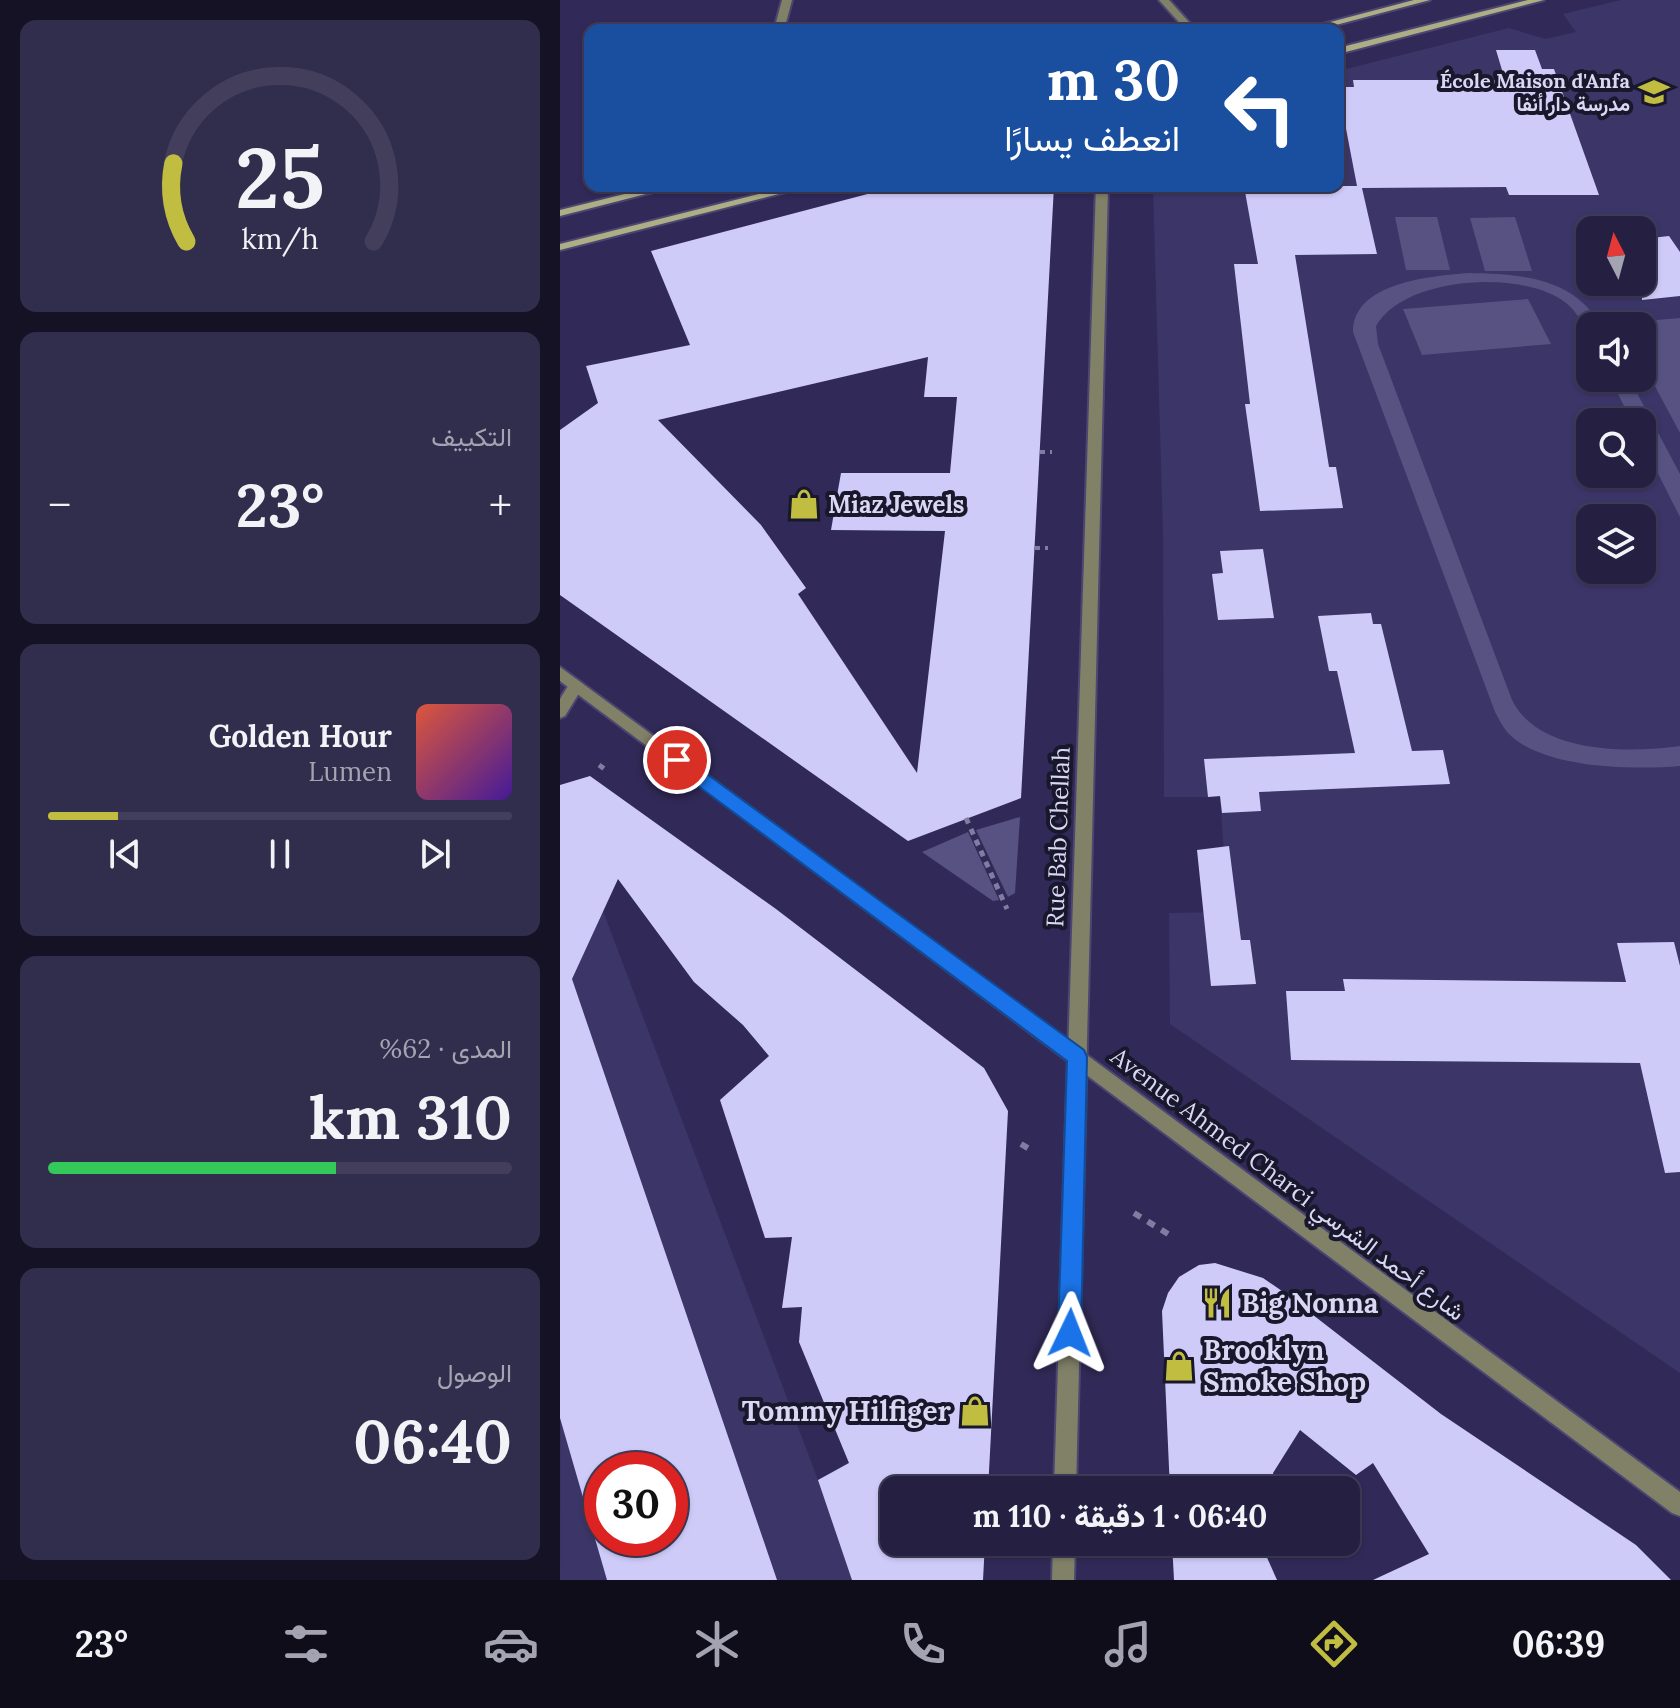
<!DOCTYPE html>
<html lang="ar">
<head>
<meta charset="utf-8">
<style>
  body { margin:0; font-family:Lora,Vazirmatn,serif; background:#312d4d; color:#f1f3f6; direction:rtl; height:100vh; display:flex; flex-direction:column; font-size:30px; white-space:nowrap }
  * { box-sizing:border-box; margin:0 }
  p { font-size:26px; color:#a3a3b2 }
  .icon { flex:none; width:44px; height:44px; fill:none; stroke:currentColor; stroke-width:2; stroke-linecap:round; stroke-linejoin:round }
  .map { position:relative; flex:1; overflow:hidden; direction:ltr }
  .panel { display:flex; flex-direction:column; gap:20px; padding:20px; background:#141224; width:560px }
  .panel>* { flex:none }
  .hud { position:absolute; left:24px; top:24px; width:760px; height:168px; border-radius:16px; box-shadow:0 2px 6px #0004,0 0 0 2px #423e5b; direction:rtl; background:#1a4fa0; color:#fff; overflow:hidden }
  .needle { width:52px; rotate:354deg }
  .fabs { position:absolute; left:1016px; top:216px; display:grid; gap:16px }
  .fabs a { display:grid; place-items:center; width:80px; height:80px; border-radius:16px; background:#252042; box-shadow:0 2px 6px #0004,0 0 0 2px #423e5b; font-size:40px }
  .speed { position:absolute; left:24px; top:1452px; display:flex; gap:16px; font-size:40px; font-weight:700; text-align:center }
  .speed>* { display:grid; place-content:center; width:104px; height:104px; border-radius:50%; background:#252042; box-shadow:0 2px 6px #0004,0 0 0 2px #423e5b; line-height:1 }
  .speed .limit { border:12px solid #d22; background:#fff; color:#111 }
  .pin { position:absolute; display:grid; place-items:center; width:68px; height:68px; color:#fff; margin:-34px; border:4px solid #fff; border-radius:50%; box-shadow:0 2px 8px #0007 }
  .me { position:absolute; width:88px; margin:-44px; rotate:2deg; stroke-linejoin:round; filter:drop-shadow(0 0 6px #0008) }
  .turn { display:flex; align-items:center; gap:28px; height:168px; padding:0 32px; font-size:36px }
  .turn .icon { width:104px; height:104px; stroke-width:2.5 }
  .turn b { display:block; font-size:56px; line-height:68px }
  .big { font-size:60px; font-weight:800; line-height:1.1 }
  .panel .card { flex:1; display:flex; flex-direction:column; justify-content:center; gap:12px; min-width:0; padding:0 28px; border-radius:16px; background:#312d4d }
  .panel .dial { align-items:center; gap:0 }
  .dial svg { height:208px; overflow:visible; fill:none; stroke:#423e5b; stroke-width:7; stroke-linecap:round; text-anchor:middle }
  .dial text { fill:#f1f3f6; stroke:none }
  .song { display:flex; align-items:center; gap:24px }
  .cover { width:96px; height:96px; border-radius:12px; background:linear-gradient(135deg,hsl(10 70% 55%),hsl(260 70% 35%)) }
  .played { height:8px; border-radius:4px; background:linear-gradient(90deg,#c1bd40 15%,#423e5b 15%) }
  .keys { display:flex; justify-content:space-around; direction:ltr }
  .heat { display:flex; justify-content:space-between; align-items:center; font-size:44px; direction:ltr }
  .charge { height:12px; border-radius:6px; background:linear-gradient(90deg,#34c759 62%,#423e5b 0) }
  .trip { position:absolute; left:320px; top:1476px; width:480px; height:80px; border-radius:16px; background:#252042; box-shadow:0 2px 6px #0004,0 0 0 2px #423e5b; font-weight:800; line-height:80px; text-align:center; direction:rtl }
  .tabs { display:flex; height:128px; justify-content:space-around; align-items:center; background:#0f0d1a; color:#a3a3b2 }
  .tabs .icon { width:56px; height:56px }
  .tabs .on { color:#c1bd40 }
  .tabs b { font-size:36px; color:#f1f3f6 }
  main { display:flex; flex:1; min-height:0 }
  .map>svg:first-child { display:block }
</style>
</head>
<body>
<main>
<div class="map">
<svg width="1120" height="1580" viewBox="0 0 1120 1580">
  <rect width="100%" height="100%" fill="#312a58"/>
  <g fill="#3c3568" fill-rule="evenodd">
    <path d="M1061,0H1120V1373L610,1024L609,913L668,912L660,797H604L603,533L593,186H778V71L949,28L985,39L1016,32L1003,14ZM1030,230H1082V282H1030ZM1030,326H1082V378H1030ZM1030,422H1082V474H1030ZM1030,518H1082V570H1030Z"/>
    <path d="M2,784L43,911L258,1480L335,1436L431,1435L428,1490H334V1542H425L423,1580H0ZM42,1470H110V1538H42Z"/>
  </g>
  <g fill="#575281">
    <path d="M835,217H877L890,270H846Z"/>
    <path d="M955,217L972,271H925L910,218Z"/>
    <path d="M909,273C959,274 1014,277 1041,326H1030V339C1024,327 1018,312 1006,303C964,269 844,276 816,326L818,344L952,700C979,754 1069,753 1120,746V766C1074,770 984,769 949,734C943,728 939,719 935,712L793,332C793,282 872,276 909,273Z"/>
    <path d="M968,299L991,344L862,355L843,309Z"/>
    <path d="M1120,318V433L1082,362V326H1063L1061,323Z"/>
    <path d="M1050,378H1069L1120,474V517L1082,442V422H1072Z"/>
    <path d="M460,817L455,893L448,897L416,830Z"/>
    <path d="M408,832L439,900L433,901L362,852Z"/>
  </g>
  <g fill="#cecbf9" fill-rule="evenodd">
    <path d="M936,50H975L982,69H994L1039,195H949L946,187L802,188L817,254L735,255L769,467H776L783,508L700,511L685,404H690L674,264H698L684,186H797L778,87H794L793,80H945Z"/>
    <path d="M338,186H494L461,798L348,841L0,595V430L38,403L26,366L130,345L91,251ZM368,357L364,397H397L390,473H281L271,530L385,531L357,773L238,594L246,588L201,525L98,420Z"/>
    <path d="M1109,236L1120,252V296L1082,300V239Z"/>
    <path d="M703,549L714,618L658,620L652,574L663,573L660,551Z"/>
    <path d="M811,613L813,624H821L852,751L883,750L890,784L699,792L701,811L662,813L660,796L648,797L644,759L795,753L777,671H769L758,616Z"/>
    <path d="M30,776L216,909L424,1068L448,1111L428,1490H334V1542H425L423,1580H292L258,1480L289,1463L239,1342L242,1307L222,1308L232,1237L205,1238L160,1100L209,1056L183,1025L134,982L58,879L12,979L217,1580H47L0,1418V785ZM42,1470H110V1538H42Z"/>
    <path d="M669,846L681,940H690L696,984L651,986L637,850Z"/>
    <path d="M1114,942L1120,966V1172L1105,1173L1080,1063L731,1060L726,991H785L783,979L1066,982L1057,943Z"/>
    <path d="M655,1263L703,1278L722,1291L881,1414L1076,1545L1111,1580H813L869,1554L813,1463L796,1475L740,1430L713,1473L715,1490H610L602,1311L608,1293L619,1277L639,1265Z"/>
    <path d="M612,1542H700L717,1580H614Z"/>
  </g>
  <g fill="none" stroke-linecap="round" stroke-linejoin="round">
    <g stroke="#4c4671" stroke-width="4">
      <g id="minor">
        <path d="M222,0H232L224,30H214Z"/>
        <path d="M599,0H609L636,30H626Z"/>
        <path d="M536,186H548L516,1490H494Z"/>
        <path d="M16,679L24,685L5,716L0,718V699L11,681Z"/>
        <path d="M493,1542H515L514,1580H492Z"/>
      </g>
    </g>
    <g stroke="#4c4671" stroke-width="4">
      <path id="tertiary" d="M0,667L1120,1492V1516L1112,1513L0,681Z"/>
    </g>
    <g stroke="#4c4671" stroke-width="4">
      <g id="secondary">
        <path d="M854,0H870L757,30H740Z"/>
        <path d="M968,0H984L778,54V48Z"/>
        <path d="M97,186H117L0,216V210Z"/>
        <path d="M231,186H250L0,250V244Z"/>
      </g>
    </g>
    <g stroke="#817da2" stroke-width="4" stroke-dasharray="5 5" stroke-linecap="butt">
      <path d="M480,452H492"/>
      <path d="M475,548H488"/>
    </g>
    <g stroke="#817da2" stroke-width="5" stroke-dasharray="6 6" stroke-linecap="butt">
      <path d="M39,765L46,770"/>
      <path d="M406,818L447,909"/>
    </g>
    <g stroke="#817da2" stroke-width="6" stroke-dasharray="8 8" stroke-linecap="butt">
      <path d="M461,1144L471,1150"/>
      <path d="M574,1213L613,1237"/>
    </g>
    <use href="#minor" fill="#818168" fill-rule="evenodd"/>
    <use href="#tertiary" fill="#818168" fill-rule="evenodd"/>
    <use href="#secondary" fill="#aeae86" fill-rule="evenodd"/>
  </g>
  <path fill="#1a73e8" stroke="#114b97" stroke-width="2" d="M117,752L524,1050L527,1057L521,1333L518,1341L510,1345L502,1341L498,1333L507,1061L110,765V754Z"/>
  <defs>
    <g id="school-bare" transform="scale(2.4)"><path d="M0-5L7-2L0 1L-7-2ZM-4 1L0 2.5L4 1V4Q0 6-4 4Z" fill="#c1bd40" stroke="#19172b" stroke-width="2.5" paint-order="stroke"/></g>
    <g id="shop-bare" transform="scale(2.4)"><path d="M-5-2.5h2.3a2.7 3.5 0 0 1 5.4 0H5L5.5 6h-11ZM-1.5-2.5h3a1.5 2.3 0 0 0-3 0Z" fill="#c1bd40" stroke="#19172b" stroke-width="2.5" paint-order="stroke"/></g>
    <g id="restaurant-bare" transform="scale(2.4)"><path d="M-5-6h1v4h1v-4h1v4h1v-4h1v5L-1.5 .5V6h-2V.5L-5-1ZM5-6V6H3V1.5H1.5Q1.5-4 5-6Z" fill="#c1bd40" stroke="#19172b" stroke-width="2.5" paint-order="stroke"/></g>
  </defs>
  <g fill-rule="evenodd">
    <use href="#school-bare" x="1094" y="92"/>
    <use href="#shop-bare" x="244" y="504"/>
    <use href="#restaurant-bare" x="657" y="1303"/>
    <use href="#shop-bare" x="619" y="1366"/>
    <use href="#shop-bare" x="415" y="1411"/>
  </g>
  <g text-anchor="middle" dominant-baseline="central" stroke-width="8" stroke-linejoin="round" paint-order="stroke">
    <g font-size="20" font-weight="bold" fill="#d8d7f4" stroke="#19172b" text-anchor="end">
      <text x="1070" y="80">École Maison d'Anfa<tspan x="1070" dy="23">مدرسة دار أنفا</tspan></text>
    </g>
    <g font-size="24" font-weight="bold" fill="#d8d7f4" stroke="#19172b" text-anchor="start">
      <text x="268" y="504">Miaz Jewels</text>
    </g>
    <g font-size="24" fill="#d8d7f4" stroke="#19172b">
      <text transform="translate(498 837) rotate(-88)">Rue Bab Chellah</text>
      <text transform="translate(728 1184) rotate(37)">Avenue Ahmed Charci شارع أحمد الشرسي</text>
    </g>
    <g font-size="28" font-weight="bold" fill="#d8d7f4" stroke="#19172b" text-anchor="start">
      <text x="681" y="1303">Big Nonna</text>
      <text x="643" y="1350">Brooklyn<tspan x="643" dy="32">Smoke Shop</tspan></text>
      <text x="391" y="1411" text-anchor="end">Tommy Hilfiger</text>
    </g>
  </g>
</svg>
<div class="fabs">
<a><svg class="needle" viewBox="-14 -14 28 28"><path d="M0-13l5 13h-10z" fill="#e53935"/><path d="M0 13l5-13h-10z" fill="#a3a3b2"/></svg></a>
<a><svg class="icon" aria-label="sound" viewBox="0 0 24 24"><path d="M4 9h4l5-4v14l-5-4H4zM17 9q2 3 0 6"/></svg></a>
<a><svg class="icon" aria-label="search" viewBox="0 0 24 24"><circle cx="10" cy="10" r="6"/><path d="M15 15l6 6"/></svg></a>
<a><svg class="icon" aria-label="layers" viewBox="0 0 24 24"><path d="M12 4l9 5-9 5-9-5zM3 14l9 5 9-5"/></svg></a>
</div>
<div class="speed"><div class="limit">30</div></div>
<div class="pin" style="left:117px;top:760px;background:#d93025"><svg class="icon" aria-label="arrive" viewBox="0 0 24 24"><path d="M6 21V4h12l-3 4 3 4H6"/></svg></div>
<svg class="me" style="left:510px;top:1333px" viewBox="-20 -20 40 40"><path d="M0-17L14 15 0 8-14 15z" fill="#1a73e8" stroke="#fff" stroke-width="4"/></svg>
<div class="trip">06:40 · 1 دقيقة · 110 m</div>
<div class="hud">
<div class="turn"><svg class="icon" aria-label="left" viewBox="0 0 24 24"><path d="M17 20v-9H6M10 6l-5 5 5 5"/></svg><div><b>30 m</b>انعطف يسارًا</div></div>
</div>
</div>
<section class="panel">
<div class="card dial"><svg viewBox="0 0 100 80">
<path d="M14 69A42 42 0 1 1 86 69"/>
<path d="M14 69A42 42 0 0 1 9 39" stroke="#c1bd40"/>
<text x="50" y="56" font-size="32" font-weight="700">25</text>
<text x="50" y="72" font-size="11">km/h</text>
</svg></div>
<div class="card"><p>التكييف</p>
<div class="heat"><a>−</a><b class="big">23°</b><a>+</a></div>
</div>
<div class="card">
<div class="song"><i class="cover"></i><div><b>Golden Hour</b><p>Lumen</p></div></div>
<div class="played"></div>
<div class="keys"><svg class="icon" aria-label="previous" viewBox="0 0 24 24"><path d="M18 5L8 12l10 7zM5 5v14"/></svg><svg class="icon" aria-label="pause" viewBox="0 0 24 24"><path d="M8 5v14M16 5v14"/></svg><svg class="icon" aria-label="next" viewBox="0 0 24 24"><path d="M6 5l10 7-10 7zM19 5v14"/></svg></div>
</div>
<div class="card"><p>المدى · 62%</p><b class="big">310 km</b><div class="charge"></div></div>
<div class="card"><p>الوصول</p><b class="big">06:40</b></div>
</section>
</main>
<nav class="tabs">
<b>06:39</b>
<svg class="icon on" aria-label="directions" viewBox="0 0 24 24"><path d="M12 3l9 9-9 9-9-9zM9 14v-3h6M13 9l2 2-2 2"/></svg>
<svg class="icon" aria-label="music" viewBox="0 0 24 24"><path d="M9 18V5l10-2v13"/><circle cx="6" cy="18" r="3"/><circle cx="16" cy="16" r="3"/></svg>
<svg class="icon" aria-label="phone" viewBox="0 0 24 24"><path d="M5 4h4l2 5-3 2q2 4 5 5l2-3 5 2v4C11 20 4 13 5 4z"/></svg>
<svg class="icon" aria-label="climate" viewBox="0 0 24 24"><path d="M12 3v18M4 7l16 10M4 17L20 7"/></svg>
<svg class="icon" aria-label="car" viewBox="0 0 24 24"><path d="M5 17H2v-5l4-1 3-4h7l3 4 3 1v5h-3M9 17h6M6 11h13"/><circle cx="7" cy="17" r="2"/><circle cx="17" cy="17" r="2"/></svg>
<svg class="icon" aria-label="filters" viewBox="0 0 24 24"><path d="M4 7h16M4 17h16"/><circle cx="9" cy="7" r="2"/><circle cx="15" cy="17" r="2"/></svg>
<b>23°</b>
</nav>
</body>
</html>
